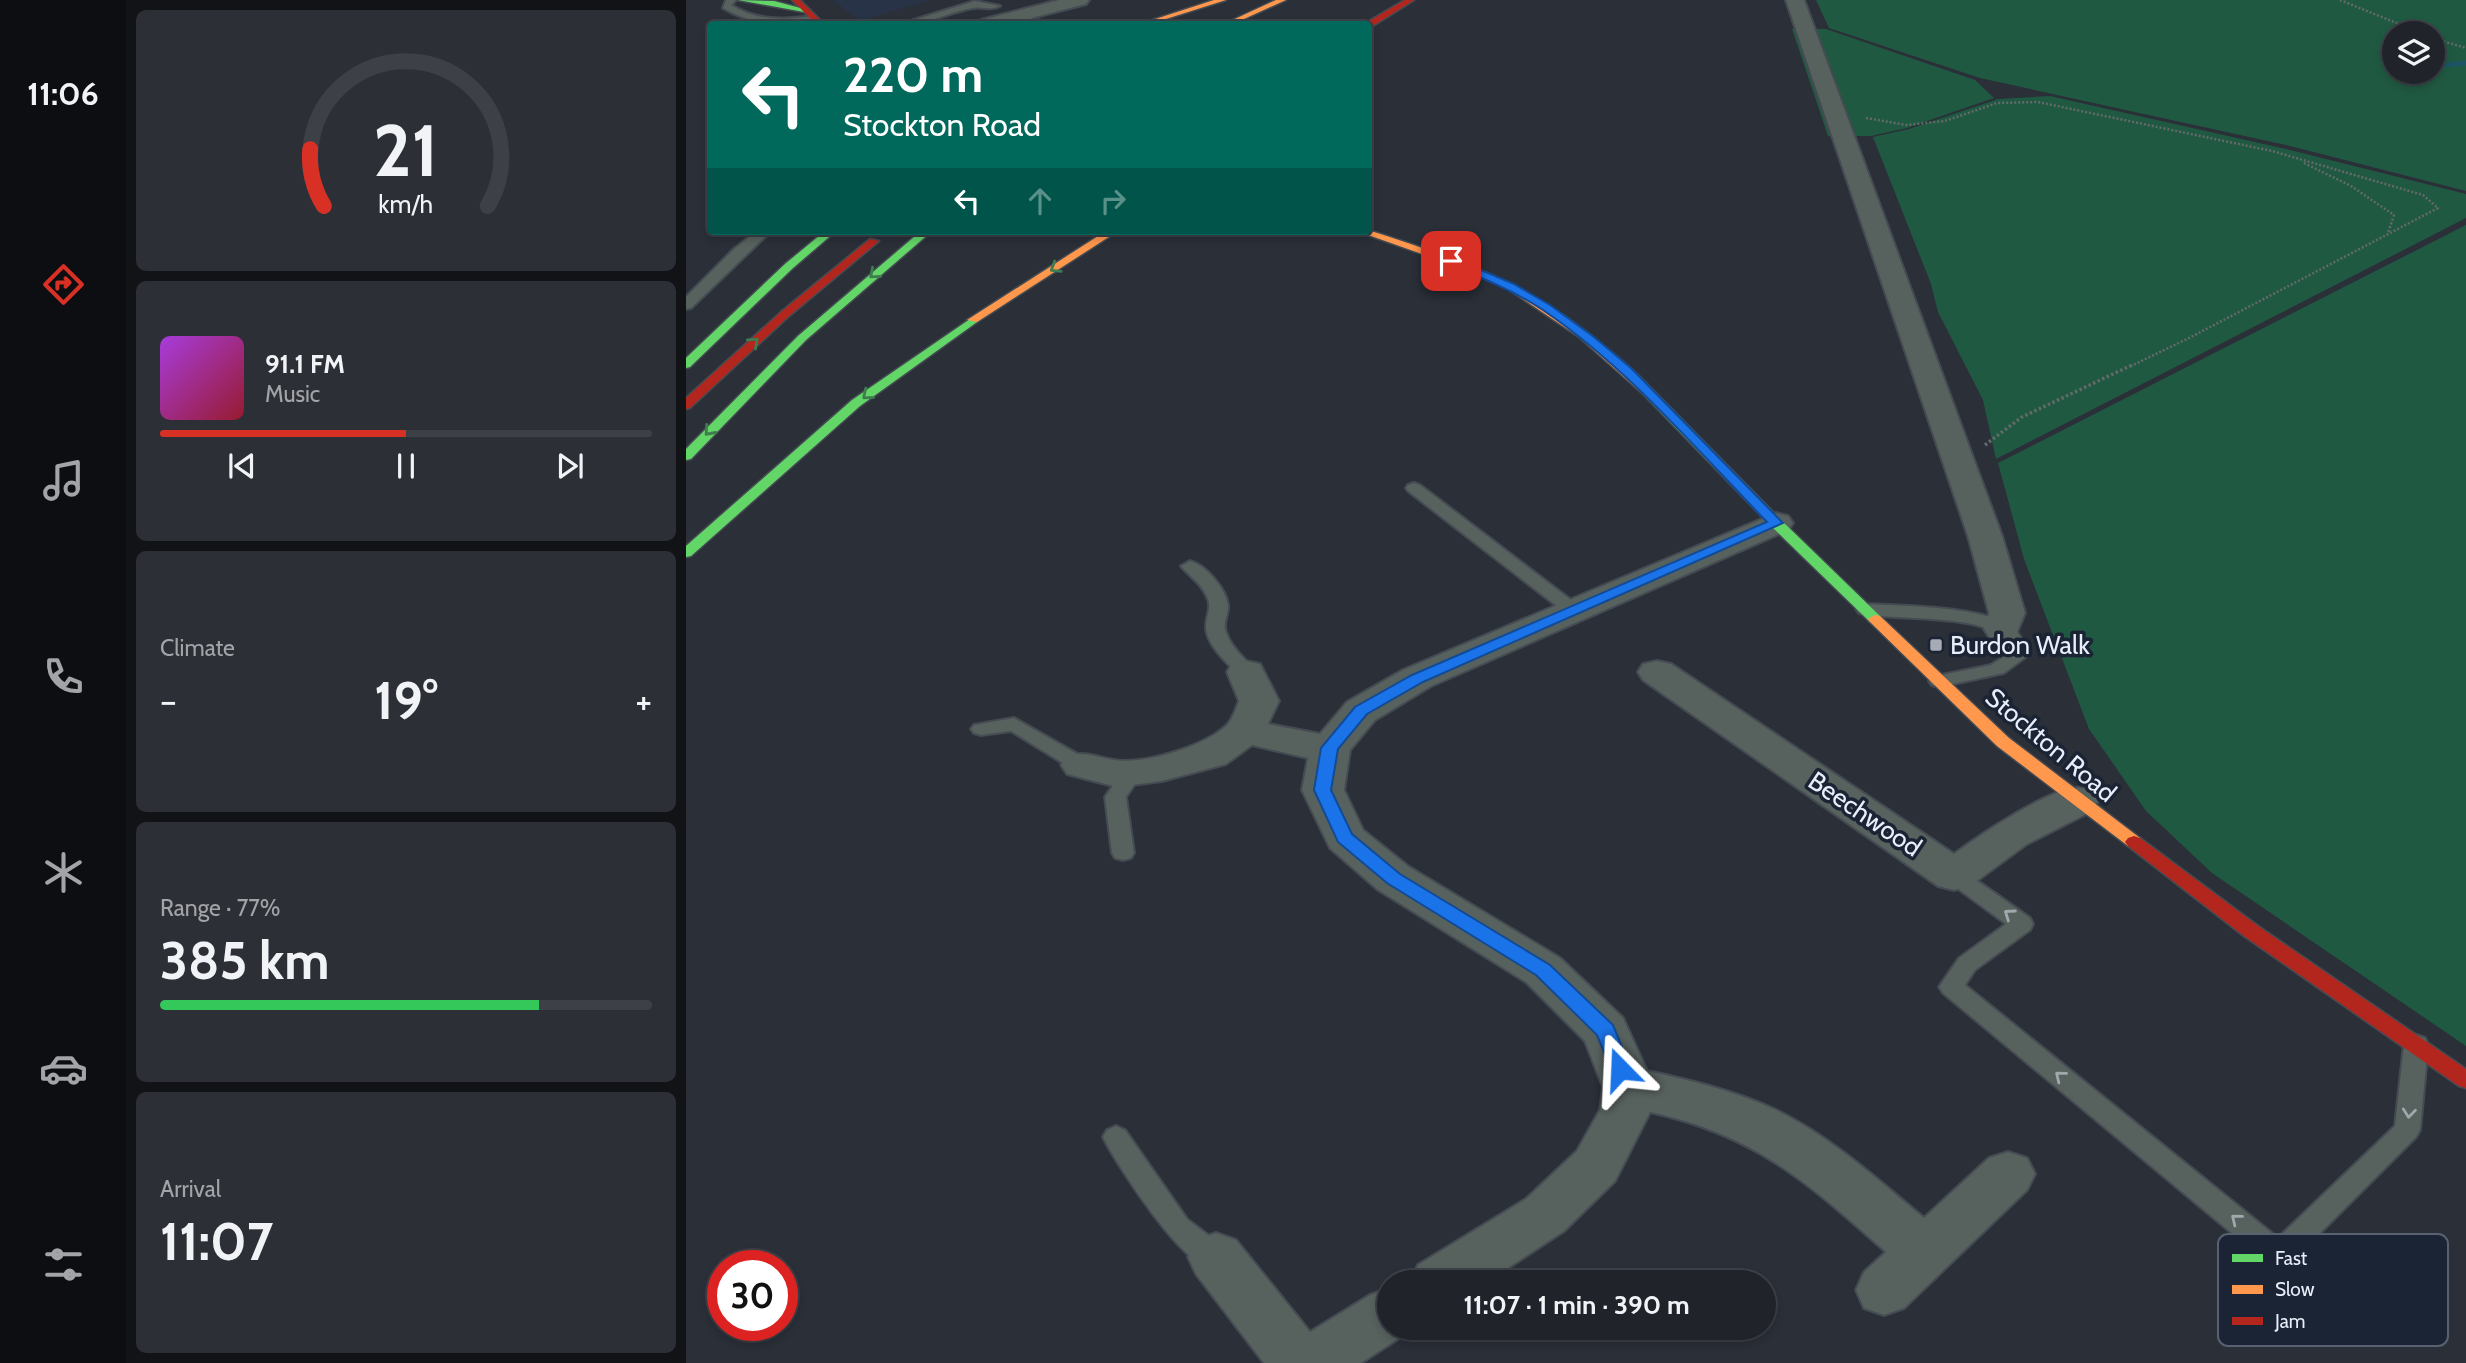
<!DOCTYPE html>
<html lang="en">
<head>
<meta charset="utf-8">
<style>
  body { margin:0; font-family:Cabin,sans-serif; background:#2d2f36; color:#f1f3f6; height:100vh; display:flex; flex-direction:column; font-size:26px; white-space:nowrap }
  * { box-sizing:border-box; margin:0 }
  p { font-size:23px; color:#a2a4a8 }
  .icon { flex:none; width:38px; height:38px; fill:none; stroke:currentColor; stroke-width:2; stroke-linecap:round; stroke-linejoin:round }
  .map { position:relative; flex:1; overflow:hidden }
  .side { display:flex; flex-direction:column; gap:10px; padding:10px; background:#121317; width:560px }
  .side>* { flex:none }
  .banner { position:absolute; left:21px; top:21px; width:665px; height:214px; border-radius:7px; box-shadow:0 4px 10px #0003,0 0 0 2px #3d4047; background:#00695c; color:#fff; overflow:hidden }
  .fabs { position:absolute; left:1696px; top:21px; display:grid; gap:14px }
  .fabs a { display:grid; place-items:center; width:63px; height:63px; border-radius:50%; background:#20232a; box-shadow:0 4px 10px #0003,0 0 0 2px #3d4047; font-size:35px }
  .speed { position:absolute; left:21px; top:1250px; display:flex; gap:14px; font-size:35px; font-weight:700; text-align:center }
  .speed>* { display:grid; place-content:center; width:91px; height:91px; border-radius:50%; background:#20232a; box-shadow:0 4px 10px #0003,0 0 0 2px #3d4047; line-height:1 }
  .speed .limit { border:10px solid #d22; background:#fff; color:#111 }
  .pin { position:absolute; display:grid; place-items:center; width:60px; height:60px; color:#fff; margin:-30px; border-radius:14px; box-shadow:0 4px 10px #0006 }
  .me { position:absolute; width:77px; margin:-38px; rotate:339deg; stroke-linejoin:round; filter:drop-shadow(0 0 5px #0008) }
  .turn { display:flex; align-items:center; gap:24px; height:147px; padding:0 21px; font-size:32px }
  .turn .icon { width:91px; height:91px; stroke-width:2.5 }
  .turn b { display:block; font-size:49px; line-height:60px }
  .lanes { display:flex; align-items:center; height:66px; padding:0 21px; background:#0003; justify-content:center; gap:35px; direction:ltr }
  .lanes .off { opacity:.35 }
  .big { font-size:52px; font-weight:800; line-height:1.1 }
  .side .tile { flex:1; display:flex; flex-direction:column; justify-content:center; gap:10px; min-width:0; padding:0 24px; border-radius:10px; background:#2d2f36 }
  .side .dial { align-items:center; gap:0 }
  .dial svg { height:182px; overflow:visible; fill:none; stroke:#3d4047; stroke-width:7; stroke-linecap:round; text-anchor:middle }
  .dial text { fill:#f1f3f6; stroke:none }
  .song { display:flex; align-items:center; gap:21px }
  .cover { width:84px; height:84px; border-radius:10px; background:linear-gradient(135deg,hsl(280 70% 55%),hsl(350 70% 35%)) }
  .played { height:7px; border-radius:4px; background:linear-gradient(90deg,#d93025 50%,#3d4047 50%) }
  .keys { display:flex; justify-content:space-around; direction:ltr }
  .heat { display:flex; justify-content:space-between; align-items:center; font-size:38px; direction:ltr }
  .charge { height:10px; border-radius:5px; background:linear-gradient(90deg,#34c759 77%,#3d4047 0) }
  .trip { position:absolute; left:691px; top:1270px; width:399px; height:70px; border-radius:35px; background:#20232a; box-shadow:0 4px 10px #0003,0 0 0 2px #3d4047; font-weight:800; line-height:70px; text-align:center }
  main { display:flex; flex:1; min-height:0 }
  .tabs { display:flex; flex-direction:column; width:126px; justify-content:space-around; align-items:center; background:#0d0e11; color:#a2a4a8 }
  .tabs .icon { width:49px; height:49px }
  .tabs .active { color:#d93025 }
  .tabs b { font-size:32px; color:#f1f3f6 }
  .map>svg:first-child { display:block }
</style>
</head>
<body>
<main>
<nav class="tabs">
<b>11:06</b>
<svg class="icon active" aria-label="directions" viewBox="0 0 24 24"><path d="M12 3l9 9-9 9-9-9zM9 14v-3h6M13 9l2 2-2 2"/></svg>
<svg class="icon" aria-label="music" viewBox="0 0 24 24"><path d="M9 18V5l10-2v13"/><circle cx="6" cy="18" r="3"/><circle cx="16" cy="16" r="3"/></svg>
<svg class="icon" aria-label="phone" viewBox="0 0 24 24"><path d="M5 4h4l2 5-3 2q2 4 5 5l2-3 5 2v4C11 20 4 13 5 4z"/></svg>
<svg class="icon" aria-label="climate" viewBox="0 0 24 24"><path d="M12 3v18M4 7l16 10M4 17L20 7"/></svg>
<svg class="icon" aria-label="car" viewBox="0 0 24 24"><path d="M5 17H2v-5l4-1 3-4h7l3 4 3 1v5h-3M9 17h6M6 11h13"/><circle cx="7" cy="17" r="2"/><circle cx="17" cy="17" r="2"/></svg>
<svg class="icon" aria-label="filters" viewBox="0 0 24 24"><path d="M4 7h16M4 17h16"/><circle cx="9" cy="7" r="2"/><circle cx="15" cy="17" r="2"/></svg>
</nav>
<section class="side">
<div class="tile dial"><svg viewBox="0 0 100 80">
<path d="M14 69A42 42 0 1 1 86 69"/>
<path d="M14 69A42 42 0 0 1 8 44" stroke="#d93025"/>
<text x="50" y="56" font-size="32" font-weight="700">21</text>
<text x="50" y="72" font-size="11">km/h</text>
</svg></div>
<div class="tile">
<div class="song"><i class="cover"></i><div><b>91.1 FM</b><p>Music</p></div></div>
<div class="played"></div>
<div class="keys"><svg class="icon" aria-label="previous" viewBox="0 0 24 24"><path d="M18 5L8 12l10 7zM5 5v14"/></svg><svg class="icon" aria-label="pause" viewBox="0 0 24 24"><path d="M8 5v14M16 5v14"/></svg><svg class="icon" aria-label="next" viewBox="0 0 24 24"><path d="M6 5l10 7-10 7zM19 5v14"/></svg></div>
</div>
<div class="tile"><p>Climate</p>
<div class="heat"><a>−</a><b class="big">19°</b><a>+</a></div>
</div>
<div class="tile"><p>Range · 77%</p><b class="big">385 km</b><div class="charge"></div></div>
<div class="tile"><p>Arrival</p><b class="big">11:07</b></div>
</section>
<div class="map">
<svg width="1780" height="1363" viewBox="0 0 1780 1363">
  <rect width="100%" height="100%" fill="#2a2f38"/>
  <path fill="#283348" d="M146,0H243L175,21Z"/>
  <g fill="#205942" fill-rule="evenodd">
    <path d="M1130,0H1780V191L1604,146L1294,78L1143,28ZM1708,33H1746V72H1708Z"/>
    <path d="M1106,29H1140L1289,80L1308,98L1221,128L1185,136H1142Z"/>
    <path d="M1364,96L1600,149L1780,194V218L1310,459L1297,400L1252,312L1245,284L1187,137L1223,129L1312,99Z"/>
    <path d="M1780,225V1046L1526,873L1460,811L1403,729L1338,559L1312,463Z"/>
  </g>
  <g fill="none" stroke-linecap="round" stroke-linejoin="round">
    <path stroke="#1d5463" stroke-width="5" d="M1759,65L1780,63"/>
    <g stroke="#454b52" stroke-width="4">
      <g id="lane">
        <path d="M40,0H50L45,5C71,21 98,20 127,16L132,19C107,33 60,22 37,8Z"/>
        <path d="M289,1L314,6C305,11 296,6 287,8C263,12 239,26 215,24Z"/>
        <path d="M329,14L359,22L361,24H347L326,19L324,17Z"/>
        <path d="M71,231H85L5,308L0,309V297L48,249Z"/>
        <path d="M728,483L734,485L893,606L896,610L893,614H881L722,491L720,488L722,485Z"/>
        <path d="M504,561C520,565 540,589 542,605C543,615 536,623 540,632C545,648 560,659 570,672L567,676H553C542,663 520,645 520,627C520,614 527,607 520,595C515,583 503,576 495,566Z"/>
        <path d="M1179,604C1216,606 1297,606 1326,627C1335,634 1339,645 1341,656L1318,673L1253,687L1246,685L1243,681L1246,677L1305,665L1322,654C1321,649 1320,643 1317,639C1296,613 1204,621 1173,613L1170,609Z"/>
        <path d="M328,718L402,760L405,765L402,770H388L325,731L295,735L288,733L285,729L288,725Z"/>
        <path d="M447,765L454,767L457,772L440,797L448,853L445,858L437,860L429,858L426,853L419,797L440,767Z"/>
        <path d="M1268,867L1276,870L1344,918L1347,924L1344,930L1289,970L1279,985L1592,1238L1709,1126L1718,1045L1721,1038L1730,1035L1739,1038L1742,1045L1734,1130L1730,1137L1603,1264L1593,1267L1583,1264L1257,993L1253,987L1273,958L1320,924L1260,880L1257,875L1260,870Z"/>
        <path d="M430,1126L439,1130L501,1219L539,1248L543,1257L539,1266C538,1266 530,1269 528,1269C497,1268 431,1165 417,1137L421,1130Z"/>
      </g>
    </g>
    <g stroke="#454b52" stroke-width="4">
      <g id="street">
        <path d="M373,0H403L400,4L322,24H293L295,20Z"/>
        <path d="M1100,0H1118L1316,536L1339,613L1329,637L1316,640L1303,637L1298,629L1303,613L1282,536Z"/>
        <path d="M1090,513L1102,516L1107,523L1102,530L745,686L689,720L664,750L658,790L677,830L723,867L874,958L937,1018L961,1071C1004,1080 1049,1091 1090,1110C1145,1137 1191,1179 1238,1218L1303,1158L1322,1152L1341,1158L1349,1174L1341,1190L1218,1308L1198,1315L1178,1308L1170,1290L1178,1272L1200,1252C1122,1183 1070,1135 964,1112L929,1181L878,1231L799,1283H724L732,1265L840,1199L891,1151L914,1110L917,1087L899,1041L840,982L691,889L644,848L616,790L622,758L566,745L540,764L476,781L431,787L381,774L375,765L381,756C399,751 410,757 428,760C459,765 519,746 541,725C547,719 550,708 553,701L541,672L546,664L560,661L574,664L593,701L582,724L634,734L661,702L717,670Z"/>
        <path d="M971,661L985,664L1268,854C1292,836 1362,789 1390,788C1395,787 1401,790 1406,791L1412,801L1406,811L1341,844L1284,886L1268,890L1252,886L957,680L952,672L957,664Z"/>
        <path d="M530,1233L550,1240L624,1332L684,1295L704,1288V1328H726L724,1331L675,1363H578L510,1274L502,1257L510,1240Z"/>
      </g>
    </g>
    <g stroke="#454b52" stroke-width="3">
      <g id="fast">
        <path d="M52,0L88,1L122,10L118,12Z"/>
        <path d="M139,231H150L107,268L4,367L0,368V358L99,264Z"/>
        <path d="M235,231H246L120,340L5,459L0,460V449L112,336Z"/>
        <path d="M287,317L293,320L291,322L174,406L5,556L0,557V546L166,400Z"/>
        <path d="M961,387L965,388L1095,520L1194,616L1196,619L1194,622H1184L1085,526L957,394V388Z"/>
      </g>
    </g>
    <g stroke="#454b52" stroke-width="3">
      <g id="slow">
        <path d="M528,0H540L464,24H454Z"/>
        <path d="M590,0H600L547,24H538Z"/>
        <path d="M682,230C778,261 846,284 924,351C939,363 955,376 967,391L965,394H957L893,337L822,289L767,265L671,231Z"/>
        <path d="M420,231H432L291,322L281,320Z"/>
        <path d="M1189,615L1194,616L1323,738L1454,838L1457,842L1454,846H1442L1311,746L1184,622L1182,619Z"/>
      </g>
    </g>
    <g stroke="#454b52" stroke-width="3">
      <g id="jam">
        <path d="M106,0H114L138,24H130Z"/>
        <path d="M719,0H728L685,27L678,24Z"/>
        <path d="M184,239L193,241L103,316L4,408L0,409V398L95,312Z"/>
        <path d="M1448,836L1454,838L1572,926L1780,1069V1088L1773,1086L1558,936L1442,846L1439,842L1442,838Z"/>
      </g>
    </g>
    <g stroke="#626a6a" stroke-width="2.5" stroke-dasharray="2 2" stroke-linecap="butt">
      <path d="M1654,0L1735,33"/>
      <path d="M1746,38L1780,48"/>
      <path d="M1180,118L1220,125L1259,121L1311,103L1352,102L1586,151L1737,195L1752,208L1505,337L1443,367"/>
      <path d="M1618,163L1665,186L1708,215L1702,233"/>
    </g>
    <path stroke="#626a6a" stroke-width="3.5" stroke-dasharray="2.5 2.5" stroke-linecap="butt" d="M1299,445L1336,417L1446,365"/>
    <use href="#lane" fill="#57615d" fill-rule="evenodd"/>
    <use href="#street" fill="#57615d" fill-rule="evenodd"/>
    <use href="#fast" fill="#63d668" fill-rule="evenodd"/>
    <use href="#slow" fill="#ff974d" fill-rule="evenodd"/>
    <use href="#jam" fill="#b3261e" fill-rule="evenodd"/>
  </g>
  <defs><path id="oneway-chevron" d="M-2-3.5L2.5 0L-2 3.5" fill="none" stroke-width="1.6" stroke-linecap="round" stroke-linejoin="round" transform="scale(1.75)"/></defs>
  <g stroke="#3f7d4e">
    <use href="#oneway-chevron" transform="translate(369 268) rotate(148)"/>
    <use href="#oneway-chevron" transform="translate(188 274) rotate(139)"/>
    <use href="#oneway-chevron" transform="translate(68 342) rotate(-42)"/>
    <use href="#oneway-chevron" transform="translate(181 395) rotate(140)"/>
    <use href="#oneway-chevron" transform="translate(23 431) rotate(132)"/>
  </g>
  <g stroke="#a0a8ac">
    <use href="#oneway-chevron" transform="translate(1323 914) rotate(-145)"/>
    <use href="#oneway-chevron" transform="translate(1374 1076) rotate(-141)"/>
    <use href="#oneway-chevron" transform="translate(1723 1113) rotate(96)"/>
    <use href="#oneway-chevron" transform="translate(1550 1219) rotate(-141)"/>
  </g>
  <path fill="#1a73e8" stroke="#114b97" stroke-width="2" d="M761,259H769L828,284L864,305L908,337L945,368L1097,523L737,682L681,714L652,749L645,790L666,834L714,874L864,965L927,1025L945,1069L942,1074L934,1077L927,1074L911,1035L850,975L701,883L652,842L628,790L635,748L669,707L726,675L1081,522C1010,449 942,368 857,310C827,290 794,277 761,264Z"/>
  <rect fill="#a6abb6" stroke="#1b2434" stroke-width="2.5" x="1243" y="638" width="14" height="14" rx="3.5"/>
  <g text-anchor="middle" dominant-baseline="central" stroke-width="7" stroke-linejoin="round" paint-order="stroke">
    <g font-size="26" fill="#e8eefa" stroke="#1b2434" text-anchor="start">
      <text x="1264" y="645">Burdon Walk</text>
    </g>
    <g font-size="26" fill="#e8eefa" stroke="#1b2434">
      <text transform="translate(1365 745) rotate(40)">Stockton Road</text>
      <text transform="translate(1179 814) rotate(34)">Beechwood</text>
    </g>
  </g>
  <rect x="1532" y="1234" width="230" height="112" rx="10" fill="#1b2434" stroke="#58616f" stroke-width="2"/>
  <rect x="1546" y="1254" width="31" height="8" fill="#63d668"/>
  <rect x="1546" y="1285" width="31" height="9" fill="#ff974d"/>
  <rect x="1546" y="1317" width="31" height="8" fill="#b3261e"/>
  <g font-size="19" fill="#e8eefa">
    <text x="1589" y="1265">Fast</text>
    <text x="1589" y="1296">Slow</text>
    <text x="1589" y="1328">Jam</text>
  </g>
</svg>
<div class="fabs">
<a><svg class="icon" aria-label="layers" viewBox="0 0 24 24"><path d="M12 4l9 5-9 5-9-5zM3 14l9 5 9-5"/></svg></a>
</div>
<div class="speed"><div class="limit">30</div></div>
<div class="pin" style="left:765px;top:261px;background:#d93025"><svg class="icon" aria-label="arrive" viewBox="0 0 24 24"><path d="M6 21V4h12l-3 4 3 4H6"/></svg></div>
<svg class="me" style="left:934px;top:1069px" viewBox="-20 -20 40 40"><path d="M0-17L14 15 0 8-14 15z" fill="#1a73e8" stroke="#fff" stroke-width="4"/></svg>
<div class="trip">11:07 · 1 min · 390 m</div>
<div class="banner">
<div class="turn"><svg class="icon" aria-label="left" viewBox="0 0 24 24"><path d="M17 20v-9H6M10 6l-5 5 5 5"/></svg><div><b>220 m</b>Stockton Road</div></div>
<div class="lanes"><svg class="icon" aria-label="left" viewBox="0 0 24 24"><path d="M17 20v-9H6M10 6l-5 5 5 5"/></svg><svg class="icon off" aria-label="ahead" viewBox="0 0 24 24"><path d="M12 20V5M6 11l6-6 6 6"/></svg><svg class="icon off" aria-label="right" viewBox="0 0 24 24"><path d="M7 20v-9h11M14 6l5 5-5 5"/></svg></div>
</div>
</div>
</main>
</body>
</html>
